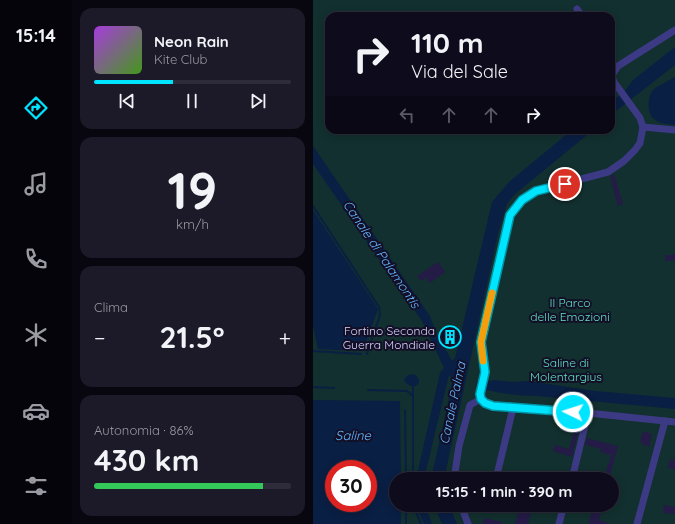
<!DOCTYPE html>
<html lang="it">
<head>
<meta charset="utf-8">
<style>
  body { margin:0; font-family:Quicksand,sans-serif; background:#1c1929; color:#f1f3f6; height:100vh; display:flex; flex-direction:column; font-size:15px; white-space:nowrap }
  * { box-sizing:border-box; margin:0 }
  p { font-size:13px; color:#9b9ba3 }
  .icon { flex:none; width:22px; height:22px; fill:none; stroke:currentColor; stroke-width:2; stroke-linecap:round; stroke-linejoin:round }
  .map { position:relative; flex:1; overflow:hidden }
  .drawer { display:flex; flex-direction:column; gap:8px; padding:8px; background:#08060f; width:241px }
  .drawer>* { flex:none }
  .hud { position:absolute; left:12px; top:12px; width:290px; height:122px; border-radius:12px; box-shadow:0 2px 10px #0003,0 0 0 1px #2e2b3b; background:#0e0b1c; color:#f1f3f6; overflow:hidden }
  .speed { position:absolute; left:12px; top:460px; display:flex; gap:8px; font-size:20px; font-weight:700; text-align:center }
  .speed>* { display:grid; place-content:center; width:52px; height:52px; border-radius:50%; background:#0e0b1c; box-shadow:0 2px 10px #0003,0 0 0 1px #2e2b3b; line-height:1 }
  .speed .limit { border:6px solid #d22; background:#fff; color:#111 }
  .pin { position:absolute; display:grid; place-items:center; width:34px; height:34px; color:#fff; margin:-17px; border:2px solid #fff; border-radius:50%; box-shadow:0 1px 4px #0007 }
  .me { position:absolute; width:44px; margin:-22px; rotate:274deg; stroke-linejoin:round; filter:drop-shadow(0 0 3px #0008) }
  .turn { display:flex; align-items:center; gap:14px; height:84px; padding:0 20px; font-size:18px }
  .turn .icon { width:52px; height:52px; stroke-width:2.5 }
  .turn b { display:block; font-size:28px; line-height:34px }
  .lanes { display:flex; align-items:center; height:38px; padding:0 20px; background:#0003; justify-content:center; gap:20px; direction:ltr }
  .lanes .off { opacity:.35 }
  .big { font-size:30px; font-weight:800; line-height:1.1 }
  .drawer .tile { flex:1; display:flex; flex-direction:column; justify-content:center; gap:6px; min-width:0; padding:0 14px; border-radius:12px; background:#1c1929 }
  .drawer .dial { align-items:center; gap:0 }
  .dial b { font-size:52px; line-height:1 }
  .song { display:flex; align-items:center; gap:12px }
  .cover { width:48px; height:48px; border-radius:6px; background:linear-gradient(135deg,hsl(280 70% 55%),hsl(100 70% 35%)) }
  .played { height:4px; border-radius:2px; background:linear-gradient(90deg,#00e5ff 40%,#2e2b3b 40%) }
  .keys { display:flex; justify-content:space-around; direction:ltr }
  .heat { display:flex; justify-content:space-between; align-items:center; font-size:22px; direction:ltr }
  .charge { height:6px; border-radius:3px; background:linear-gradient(90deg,#34c759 86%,#2e2b3b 0) }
  .trip { position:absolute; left:76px; top:472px; width:230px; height:40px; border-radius:20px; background:#0e0b1c; box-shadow:0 2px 10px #0003,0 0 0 1px #2e2b3b; font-weight:800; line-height:40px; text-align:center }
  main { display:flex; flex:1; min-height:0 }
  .menu { display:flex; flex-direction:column; width:72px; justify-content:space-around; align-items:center; background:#06040b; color:#9b9ba3 }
  .menu .icon { width:28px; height:28px }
  .menu .selected { color:#00e5ff }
  .menu b { font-size:18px; color:#f1f3f6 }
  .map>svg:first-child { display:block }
</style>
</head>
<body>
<main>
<nav class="menu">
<b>15:14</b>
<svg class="icon selected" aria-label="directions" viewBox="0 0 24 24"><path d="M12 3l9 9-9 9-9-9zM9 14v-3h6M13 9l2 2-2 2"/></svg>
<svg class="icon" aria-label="music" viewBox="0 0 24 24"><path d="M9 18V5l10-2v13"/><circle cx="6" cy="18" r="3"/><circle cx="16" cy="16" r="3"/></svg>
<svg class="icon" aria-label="phone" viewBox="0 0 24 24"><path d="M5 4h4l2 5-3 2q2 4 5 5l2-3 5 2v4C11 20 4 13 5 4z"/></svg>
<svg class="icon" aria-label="climate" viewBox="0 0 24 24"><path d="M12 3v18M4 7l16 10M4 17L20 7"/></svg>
<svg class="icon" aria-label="car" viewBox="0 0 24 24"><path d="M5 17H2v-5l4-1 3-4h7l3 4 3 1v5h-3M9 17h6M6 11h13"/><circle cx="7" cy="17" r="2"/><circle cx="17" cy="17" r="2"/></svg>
<svg class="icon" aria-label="filters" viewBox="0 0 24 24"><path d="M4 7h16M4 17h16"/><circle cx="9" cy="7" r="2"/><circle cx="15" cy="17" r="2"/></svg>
</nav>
<section class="drawer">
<div class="tile">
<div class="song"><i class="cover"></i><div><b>Neon Rain</b><p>Kite Club</p></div></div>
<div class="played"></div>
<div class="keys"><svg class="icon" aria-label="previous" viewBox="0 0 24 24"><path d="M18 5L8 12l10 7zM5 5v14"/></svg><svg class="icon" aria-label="pause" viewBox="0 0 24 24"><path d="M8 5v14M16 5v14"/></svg><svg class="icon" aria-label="next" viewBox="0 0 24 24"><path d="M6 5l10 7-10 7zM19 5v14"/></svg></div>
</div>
<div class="tile dial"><b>19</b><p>km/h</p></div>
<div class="tile"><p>Clima</p>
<div class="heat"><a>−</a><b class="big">21.5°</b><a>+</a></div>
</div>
<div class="tile"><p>Autonomia · 86%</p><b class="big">430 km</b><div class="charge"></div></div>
</section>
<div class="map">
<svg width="362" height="524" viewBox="0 0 362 524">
  <rect width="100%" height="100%" fill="#130f26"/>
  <path fill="#12302f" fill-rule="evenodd" d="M0,0H362V524H0ZM16,16H298V130H16ZM21,469H55V503H21ZM83,479H299V505H83Z"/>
  <g fill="#0a1f44" fill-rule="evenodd">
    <path d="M362,47V65L298,115V98L308,96L320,80Z"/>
    <path d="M362,77V125C355,124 346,124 341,119C334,114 334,96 340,90C346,85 355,81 362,77Z"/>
    <path d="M259,130H280L201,195L194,204L186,230L131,479H118L138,389L139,379L136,375L111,479H103L127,373L131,368L109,321L0,164V146L117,316L123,332L139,361L142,358L179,202L196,182Z"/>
    <path d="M0,210L65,309L50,350L46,351L5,349L0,326Z"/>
    <path d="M97,374L103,375L106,380V383L103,386H97L91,381L92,378Z"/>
    <path d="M181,380L200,382L215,381L282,391L362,398V409L224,396C204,396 182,393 163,387L164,381L173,382Z"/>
    <path d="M0,400L87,401L88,479H83V505H88V524H0ZM21,469H55V503H21Z"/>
    <path d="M103,505H112L119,524H111Z"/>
    <path d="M121,505H136L144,524H129Z"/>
  </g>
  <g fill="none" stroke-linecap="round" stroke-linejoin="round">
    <g stroke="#0a1f44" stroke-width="2">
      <path d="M0,206L66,307L67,315L54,354"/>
      <path d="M0,351L48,354"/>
      <path d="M0,387L21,388"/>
      <path d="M55,390L94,391L100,396V479"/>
      <path d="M100,395V386"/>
      <path d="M92,410L93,479"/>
      <path d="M93,505V524"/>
      <path d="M100,505L108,524"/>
    </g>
  </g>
  <g fill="#241b47">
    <path d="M301,174L310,204L305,206L297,177Z"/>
    <path d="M352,255H362V260L352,261Z"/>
    <path d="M125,262L132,272L117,283L113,278L108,281L104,276Z"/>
    <path d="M265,419L268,420L259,457L240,451L241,445L256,449Z"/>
    <path d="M330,431L339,434L336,447L330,445V443L327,442Z"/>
    <path d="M274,438L305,446L296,479H291L298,455L287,452L288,449L272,445Z"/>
    <path d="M357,459L362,460V469L355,468Z"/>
    <path d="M188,505H198L196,513L186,510Z"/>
    <path d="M207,505H220L215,524H202Z"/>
    <path d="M282,505H290L286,520L295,523V524H275L279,511H276L278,506L282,507Z"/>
    <path d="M351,505L362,507L361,514L351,513V511L350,510Z"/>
    <path d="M171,518L189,522V524H170Z"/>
  </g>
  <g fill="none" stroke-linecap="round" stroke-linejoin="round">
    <g stroke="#3d3a85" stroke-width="7">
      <path d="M264,9L269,16"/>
      <path d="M299,75L305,66L362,30"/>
      <path d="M330,127L362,130"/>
      <path d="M168,399L172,403L180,406L275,413L362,422"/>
      <path d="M141,479L146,446L157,405L168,399L167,394L172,372L168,341L197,215L209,200L223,191L295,172L311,161L322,150L327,143L330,127L327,118L301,82L298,73"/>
      <path d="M183,479L200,408"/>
      <path d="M259,479L275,413"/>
      <path d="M148,505L155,524"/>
      <path d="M246,524L251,505"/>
      <path d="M324,524L352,421"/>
    </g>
  </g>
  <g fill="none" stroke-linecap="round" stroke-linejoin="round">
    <g stroke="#0095a6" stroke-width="10">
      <path id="route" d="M252,184L223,191L209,200L197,215L168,342L172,372L167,394L168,399L172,403L180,406L260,412"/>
    </g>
    <use href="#route" stroke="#00e5ff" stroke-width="7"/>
    <path stroke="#f59e0b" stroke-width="7" d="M170,361L168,342L179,293"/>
  </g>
  <defs>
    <g id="building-ring" transform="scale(1.15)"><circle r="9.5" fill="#130f26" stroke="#00e5ff" stroke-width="1.5"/><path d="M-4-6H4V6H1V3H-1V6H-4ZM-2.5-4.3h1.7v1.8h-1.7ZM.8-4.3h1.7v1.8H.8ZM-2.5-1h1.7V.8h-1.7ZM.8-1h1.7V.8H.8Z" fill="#00e5ff"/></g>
  </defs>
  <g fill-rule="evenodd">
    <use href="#building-ring" x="137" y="337"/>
  </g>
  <g text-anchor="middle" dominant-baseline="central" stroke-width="4" stroke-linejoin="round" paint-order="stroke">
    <g font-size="12" fill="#5fe0c0" stroke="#130f26">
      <text x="257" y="302">Il Parco<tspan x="257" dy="14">delle Emozioni</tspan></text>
      <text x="253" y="362">Saline di<tspan x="253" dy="14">Molentargius</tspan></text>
    </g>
    <g font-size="12" fill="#d9d4ff" stroke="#130f26" text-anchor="end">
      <text x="122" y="330">Fortino Seconda<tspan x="122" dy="14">Guerra Mondiale</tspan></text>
    </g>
    <g font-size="13" font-style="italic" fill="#62b6ff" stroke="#130f26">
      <text transform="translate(69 254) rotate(56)">Canale di Palamontis</text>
      <text transform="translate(139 403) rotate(-78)">Canale Palma</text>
      <text x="40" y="435">Saline</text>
    </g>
  </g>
</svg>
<div class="speed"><div class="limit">30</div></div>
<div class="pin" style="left:252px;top:184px;background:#d93025"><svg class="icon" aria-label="arrive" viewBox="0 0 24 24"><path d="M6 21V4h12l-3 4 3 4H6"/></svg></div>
<svg class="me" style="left:260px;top:412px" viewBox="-20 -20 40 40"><circle r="17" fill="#00e5ff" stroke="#fff" stroke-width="3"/><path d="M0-11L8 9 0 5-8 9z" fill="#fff"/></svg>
<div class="trip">15:15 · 1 min · 390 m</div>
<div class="hud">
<div class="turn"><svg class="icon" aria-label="right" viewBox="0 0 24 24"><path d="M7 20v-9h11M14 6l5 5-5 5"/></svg><div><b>110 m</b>Via del Sale</div></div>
<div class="lanes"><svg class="icon off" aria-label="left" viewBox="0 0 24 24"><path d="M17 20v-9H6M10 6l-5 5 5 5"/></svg><svg class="icon off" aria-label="ahead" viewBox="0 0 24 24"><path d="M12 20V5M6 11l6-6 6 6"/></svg><svg class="icon off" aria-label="ahead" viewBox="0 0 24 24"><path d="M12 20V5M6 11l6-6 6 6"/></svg><svg class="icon" aria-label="right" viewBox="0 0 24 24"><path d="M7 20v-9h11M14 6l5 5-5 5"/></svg></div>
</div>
</div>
</main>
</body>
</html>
